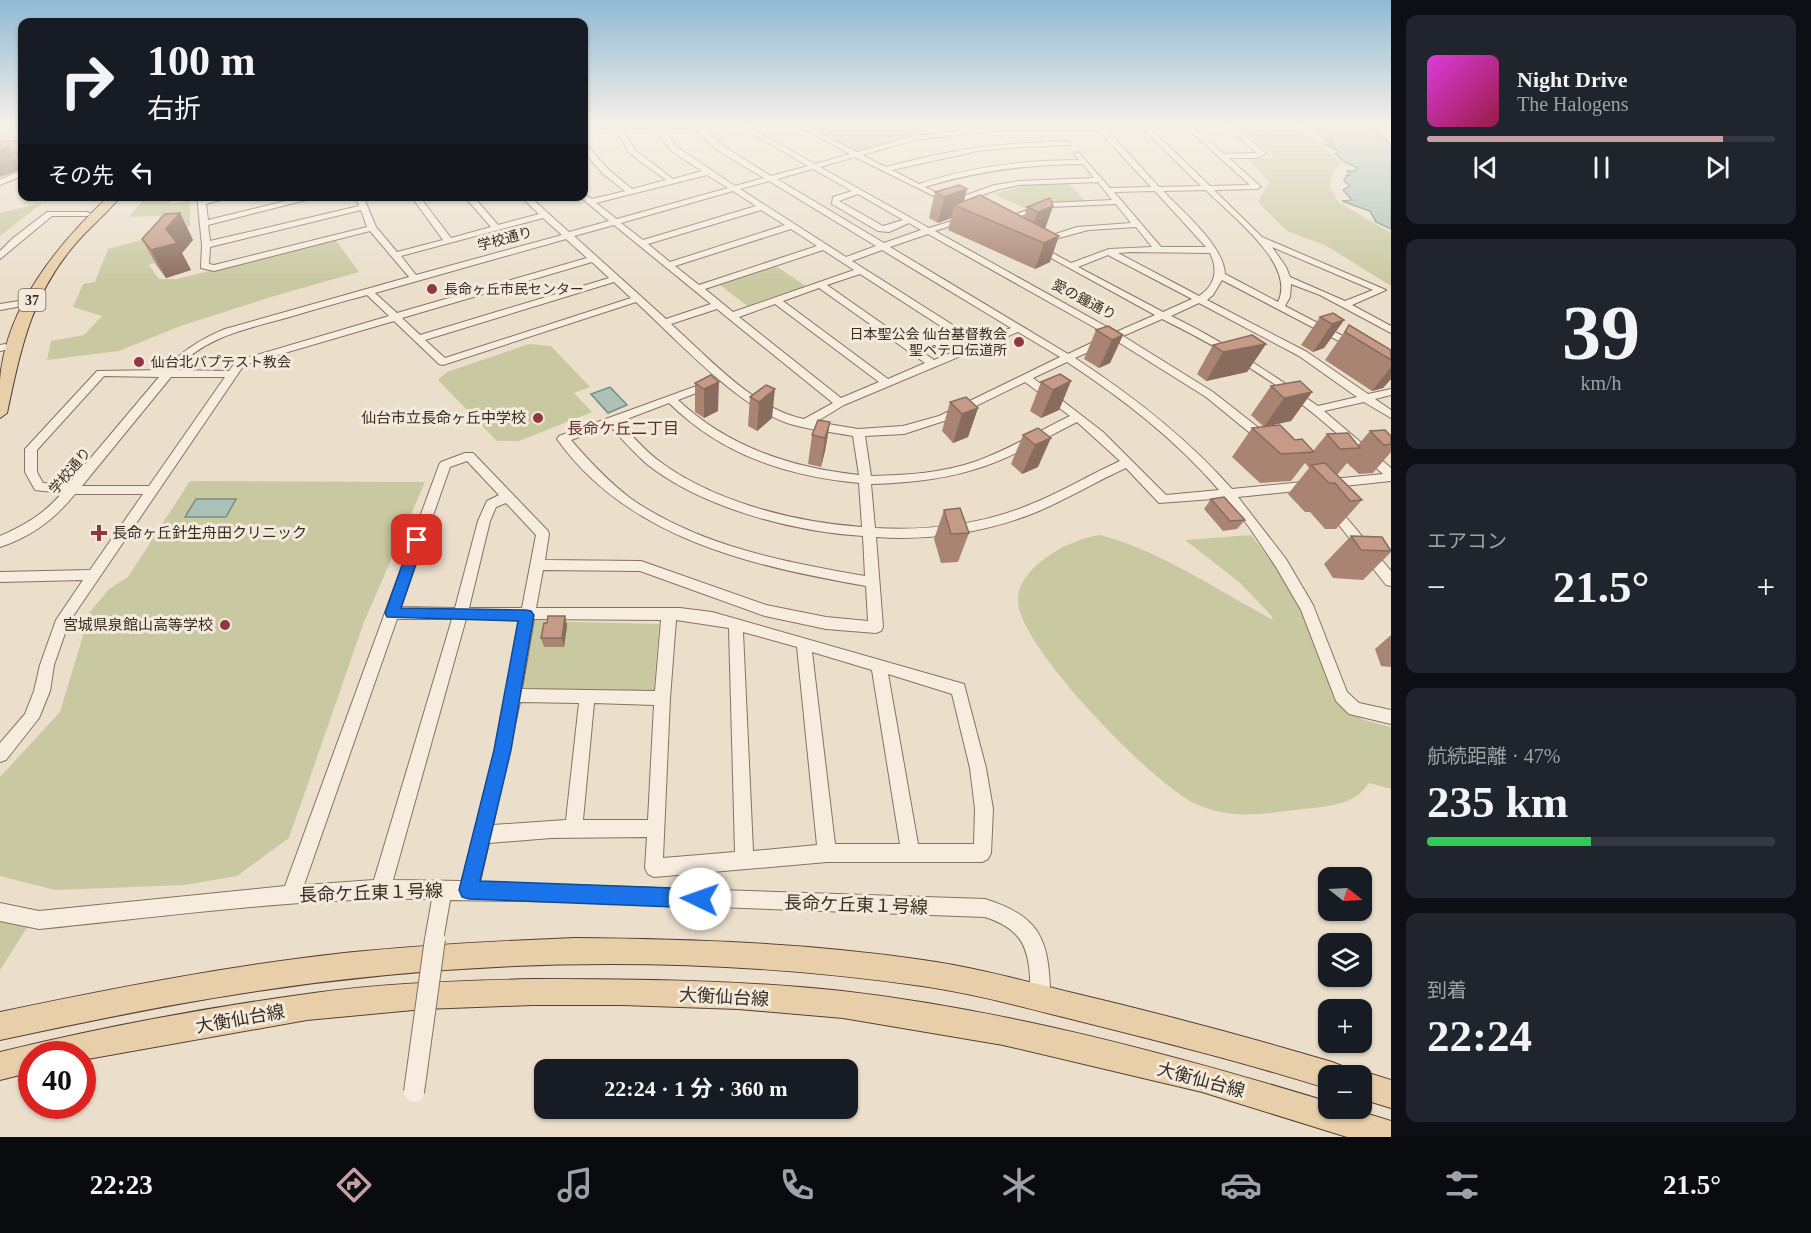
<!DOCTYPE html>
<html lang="ja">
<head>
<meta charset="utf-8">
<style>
  body { margin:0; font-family:"Times New Roman","Noto Sans JP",serif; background:#20242c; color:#f1f3f6; height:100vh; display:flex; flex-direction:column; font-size:22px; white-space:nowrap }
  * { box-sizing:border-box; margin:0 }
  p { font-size:20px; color:#9ea1a6 }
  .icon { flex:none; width:33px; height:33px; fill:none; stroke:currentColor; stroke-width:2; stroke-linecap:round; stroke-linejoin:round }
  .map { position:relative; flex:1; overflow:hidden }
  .sheet { display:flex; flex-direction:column; gap:15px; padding:15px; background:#0d0f14; width:420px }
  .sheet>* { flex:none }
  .guide { position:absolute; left:18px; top:18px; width:570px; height:183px; border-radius:12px; box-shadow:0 2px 4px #0004; background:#171b24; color:#f1f3f6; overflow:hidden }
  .needle { width:39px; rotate:108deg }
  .fabs { position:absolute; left:1318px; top:867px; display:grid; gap:12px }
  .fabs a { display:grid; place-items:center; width:54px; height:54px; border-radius:12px; background:#171b24; box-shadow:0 2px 4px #0004; font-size:30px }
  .speed { position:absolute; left:18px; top:1041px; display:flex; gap:12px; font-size:30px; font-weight:700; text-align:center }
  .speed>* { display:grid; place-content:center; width:78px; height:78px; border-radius:50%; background:#171b24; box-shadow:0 2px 4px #0004; line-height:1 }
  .speed .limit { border:9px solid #d22; background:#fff; color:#111 }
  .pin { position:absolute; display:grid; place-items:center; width:51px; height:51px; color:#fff; margin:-26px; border-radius:12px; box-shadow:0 3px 9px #0006 }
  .me { position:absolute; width:66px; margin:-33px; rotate:273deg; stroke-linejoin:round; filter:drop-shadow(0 0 4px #0008) }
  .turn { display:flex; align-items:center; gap:21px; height:126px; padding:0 30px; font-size:27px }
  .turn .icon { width:78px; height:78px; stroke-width:2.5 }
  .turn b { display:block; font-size:42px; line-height:51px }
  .then { display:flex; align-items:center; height:57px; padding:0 30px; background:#0003; gap:12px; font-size:22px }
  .big { font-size:45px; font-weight:700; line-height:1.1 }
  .sheet .tile { flex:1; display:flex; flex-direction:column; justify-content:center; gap:9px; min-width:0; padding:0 21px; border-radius:12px; background:#20242c }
  .sheet .dial { align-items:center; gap:0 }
  .dial b { font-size:78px; line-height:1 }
  .song { display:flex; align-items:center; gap:18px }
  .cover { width:72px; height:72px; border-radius:9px; background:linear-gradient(135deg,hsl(300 70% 55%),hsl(340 70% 35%)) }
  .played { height:6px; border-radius:3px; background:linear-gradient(90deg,#c59fa5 85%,#363941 85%) }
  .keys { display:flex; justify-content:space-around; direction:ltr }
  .heat { display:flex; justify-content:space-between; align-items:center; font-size:33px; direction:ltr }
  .charge { height:9px; border-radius:4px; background:linear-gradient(90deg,#34c759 47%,#363941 0) }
  .trip { position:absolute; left:534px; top:1059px; width:324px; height:60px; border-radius:12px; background:#171b24; box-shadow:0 2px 4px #0004; font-weight:700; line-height:60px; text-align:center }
  .dock { display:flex; height:96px; justify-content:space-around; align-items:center; background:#090b0e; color:#9ea1a6 }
  .dock .icon { width:42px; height:42px }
  .dock .active { color:#c59fa5 }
  .dock b { font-size:27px; color:#f1f3f6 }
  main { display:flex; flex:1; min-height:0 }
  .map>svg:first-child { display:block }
</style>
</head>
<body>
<main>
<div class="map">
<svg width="1391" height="1137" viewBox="0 0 1391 1137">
  <rect width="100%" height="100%" fill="#ebdfcc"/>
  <g fill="#c8c9a1">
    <path d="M803,125H926L929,130L855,152Z"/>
    <path d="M1236,125H1293L1324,143L1321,145L1341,163L1335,169L1330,185L1338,202L1391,233V286L1325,245L1287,231L1258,202L1269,182L1249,160L1275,157Z"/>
    <path d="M1067,182L1085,201L1048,204L1027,209L993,194L1028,185Z"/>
    <path d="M146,197H168L171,204L190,200V225L157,262L149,265L159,279H177L335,239L359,272L281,294L183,325L119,351L47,360L51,341L84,335L102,316L73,307L83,284L95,282L108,249L149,238L158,231L160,216L129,217Z"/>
    <path d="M42,203L0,236V213Z"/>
    <path d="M774,265L806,286L747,306L719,284Z"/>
    <path d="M529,344L551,346L590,387L574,393L592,412L519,441H497L438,380L447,372Z"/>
    <path d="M190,481L425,482L364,622L289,838L237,876L185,885L55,890L0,876V777L60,712L90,612L109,589L128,577Z"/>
    <path d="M1100,535C1157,549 1221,592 1273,620L1271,615L1239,582L1185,540L1251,535L1285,579L1302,609L1351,713L1364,720L1391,727V789L1369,783C1354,806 1328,806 1304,809C1266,813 1233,821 1196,804C1156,787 1013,642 1018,598C1021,565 1070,539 1100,535Z"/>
    <path d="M532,621L659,624L654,690L520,691Z"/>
    <path d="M0,920L28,926L0,970Z"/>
  </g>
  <g fill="#acc1b8" stroke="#738f85" stroke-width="1.5">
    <path d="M1309,125H1366L1373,127L1391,145V229L1376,222L1370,211L1342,201L1352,200L1343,190L1350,186L1344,181L1346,176L1350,175L1347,171H1355L1356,167L1346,163L1335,154L1340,151L1325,145L1332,143L1308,128Z"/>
    <path d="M610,387L627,405L608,413L591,394Z"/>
    <path d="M196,499H236L226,517H185Z"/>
  </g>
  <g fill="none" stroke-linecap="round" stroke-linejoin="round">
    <g stroke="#877262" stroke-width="2">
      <g id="minor">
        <path d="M584,125H698L726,148L771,176L808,166L755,135L744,125H751L759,133L815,164L850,154L796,125H804L857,152L914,136L1003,126L1191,125L1224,154L1257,153L1226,125H1233L1266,153L1257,158H1229L1261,187L1257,189L1214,190L1262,237L1386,290L1352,305L1391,326V333L1320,295L1291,284L1290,297L1285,306L1360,345V349L1356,350L1222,280L1213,295L1207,300L1307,352L1368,394L1391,389V395L1375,399L1391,410V418L1364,402L1324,411L1391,468V481L1238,497L1286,559L1313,605L1347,692L1359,703L1391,710V724L1349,714L1336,701L1301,610L1276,567L1249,527L1226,498L1159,503L1126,468C1097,481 1069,498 1039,511C989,532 930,541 876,537L883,627L881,631L876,633L826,629L765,616L640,571L543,570L536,608H680L712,612L964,684L986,768L993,809L991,853L988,859L982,862H827L654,877L648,874L645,868L647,837L551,838L489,843L480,882L985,899C1026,912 1046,928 1049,973C1050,984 1051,995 1047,1005L1040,1008L1033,1005C1029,996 1030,987 1030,977C1028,943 1018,928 985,917L585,902L450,900L442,946L435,949L428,946L425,939L432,899C301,897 169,916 39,929L0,921V903L39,911L285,886L439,465L441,462L465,453H473L548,531L549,534L545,560L641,561L766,605L826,617L868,621L866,586C753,566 628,539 557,439L559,436L713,380L717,381V385L678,400C728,447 791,468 859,475L853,436C832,432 810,430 790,424C738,407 677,340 636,302L443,365L439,364L394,321L244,365L69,622L54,665L50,691L39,718L6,760L0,762V743L25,714L34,691L40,665L56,620L83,580L0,582V572L90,570L143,494H75C55,519 31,537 0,547V536C25,525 44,514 62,493L35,490L25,472V449L97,371L165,370C181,351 201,339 225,329L409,277L370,231L214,271L201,268L202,245L197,196H205V200L219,196H234L206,204L208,220L306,196H322L208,225L210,241L359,206L355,196H363L376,227L397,252L443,240L411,196H419L451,238L491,227L464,196H473L498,225L539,214L520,196H529L569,232L609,221L579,196H584V194L592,199L625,191L603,174L584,152V146H587L609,170L632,189L666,180L629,153L615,128H584ZM622,128H654L671,151L702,171L673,179L635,150ZM661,128H693L720,152L764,178L735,186L677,147ZM1106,129H1143L1201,186L1159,187ZM1151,129H1188L1250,185L1210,186ZM1003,130H1098L1151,187L1110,188L1078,152L1074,154L1079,160C1024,160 971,167 919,184L892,170L977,151L1022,147L1071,145V143L1069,142C1006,141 947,150 886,167L862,155L914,140ZM855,157L952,205L1000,189L1019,185L1098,182L1112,200L1048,203L998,220L1002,222L1049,207L1116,204L1131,223L1077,227L1037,240L1041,243L1088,230L1136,227L1152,247L1109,249L1071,263L1038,245L1031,247L1155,315L1116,332L935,231L968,220V216L929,228L820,167ZM1083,164L1094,178L1019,181L995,185L952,200L925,187C977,171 1029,164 1083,164ZM813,169L852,191L833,197L832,204L878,231L889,232L909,223L921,230L884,243L777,179ZM707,175L728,188L617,219L596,203ZM769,181L876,246L846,257L740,189ZM1206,190C1230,215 1297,264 1278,302L1225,274C1224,246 1182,211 1163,191ZM733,191L756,206L643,240L621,223ZM1155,191L1206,247H1161L1114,192ZM858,194L903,220L883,226L839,201ZM361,210L367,227L214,265L209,264L210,247ZM761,210L785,225L670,262L648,244ZM543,218L562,235L416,275L401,256ZM614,225L711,304L666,319L574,236ZM791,229L817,246L699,285L675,266ZM928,234L1108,335L1068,354L890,247ZM566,239L587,258L397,313L375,293ZM1272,247L1373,290L1345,301L1290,277L1286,267ZM823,250L854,270L733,312L705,289ZM882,250L1011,328L978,341L852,261ZM1131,252L1210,253C1218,269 1216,285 1199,296L1118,253ZM1108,255L1192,299L1163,312L1078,267ZM592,262L609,278L420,335L402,318ZM860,274L970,345L934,360L827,285ZM614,282L631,298L445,358L425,340ZM819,288L925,363L888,379L783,301ZM367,295L389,316L236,361L229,371L176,370C203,337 247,329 286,318C313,310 340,302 367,295ZM1199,303L1299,356L1357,397L1318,406C1270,373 1223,341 1171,316ZM775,304L879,382L841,398L739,317ZM717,309L728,318L833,403L804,419C755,410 707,356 671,324ZM1162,319C1215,345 1268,376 1314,414C1337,433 1360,454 1383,474L1232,489C1186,437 1133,396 1075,358L1115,340L1206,397L1261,442H1269L1271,439L1269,436L1213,392L1123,336ZM1018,332L1060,357L939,416L903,426L858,429L816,422L844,405ZM1067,362C1123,399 1175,439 1219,490L1166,495L1103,432L1033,378ZM104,376L159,377L68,485L43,483L37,472V450ZM171,377H225L149,486H82ZM1025,382L1070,416C1039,431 1010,449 977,461C943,473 907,475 871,476L865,436L904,434L947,420ZM669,403C722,455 786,476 859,483L862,527C794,522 714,502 659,461C644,450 632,435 619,422ZM1077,422L1120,461C1089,475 1060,493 1029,505C982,525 926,531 875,528L871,484C910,483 948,479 985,466C1017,455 1047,437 1077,422ZM610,426C622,439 634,453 648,465C703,508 794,532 863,536L865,576C784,562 699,546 630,498C608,481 589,461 571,440ZM467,461L499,495L487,501L478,521L455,608L401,607L450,467ZM506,503L536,535L522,608H469L490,521L496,507ZM397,619H452L374,880L304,885ZM466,619H520L495,750L462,881L393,880ZM534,619L661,620L655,691L522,689ZM676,620L729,628L735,852L663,858L670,698ZM743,632L797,647L817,845L753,851ZM812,652L872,670L900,844H835ZM888,674L952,694L970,768L975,809L974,844H918ZM520,702L579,703L566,820L493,825ZM594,703L654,705L648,820H583Z"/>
        <path d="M0,130L22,135V139L0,134Z"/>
        <path d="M19,171H22V176L0,185V180Z"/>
        <path d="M47,212H87L91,214L87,216H52L0,259V251L13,238Z"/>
        <path d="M19,301L22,302V306L0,310V304Z"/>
        <path d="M5,344L10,347L9,349L0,351V345Z"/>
        <path d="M1332,504L1336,505L1391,571V586L1386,585L1328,511L1326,508Z"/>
      </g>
    </g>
    <g stroke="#564135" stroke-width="2">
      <g id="major">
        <path d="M109,196H121C107,213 90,227 76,243C31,295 21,348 7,413L0,418C0,405 0,393 0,380C6,307 57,245 109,196Z"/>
        <path d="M575,938C692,939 808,943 923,960C973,967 1021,980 1069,992C1158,1013 1245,1036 1332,1062L1342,1066L1346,1076H1329V1089C1243,1062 1155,1040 1067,1018C1019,1006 971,993 922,986C691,953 456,958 226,996C150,1008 75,1024 0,1040V1012C114,988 228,966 344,953C421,945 498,941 575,938Z"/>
        <path d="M533,979C636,979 739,980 842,991C1007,1010 1171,1054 1329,1102V1108H1349L1391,1121V1137H1347L1202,1092L1003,1045L843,1018L738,1009L622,1005H533L424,1009L307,1020L82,1060V1054H32V1072L0,1080V1052C98,1028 204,1008 307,994C381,983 458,981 533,979Z"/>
        <path d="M1362,1071L1391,1080V1108L1362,1099V1076H1352Z"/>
      </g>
    </g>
    <use href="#minor" fill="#f6eddf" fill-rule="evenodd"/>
    <use href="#major" fill="#e9cfa9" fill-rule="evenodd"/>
    <g stroke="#877262" stroke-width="22" stroke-linecap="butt">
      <path id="minor-bridge" d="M414,1092L435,939"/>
    </g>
    <use href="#minor-bridge" stroke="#f6eddf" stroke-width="20"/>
  </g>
  <g fill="#a98473">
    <path d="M22,138V172L21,169L0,177V141L13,142Z"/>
    <path d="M967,189L964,201L1024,218L1027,207L1053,206L1045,228L1050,262L1035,269L948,230L951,218L938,223L929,218L935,192Z"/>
    <path d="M180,213L193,240L182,253L191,270L166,278L157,266L142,239Z"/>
    <path d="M1320,317L1344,320L1324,348L1313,352L1301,345Z"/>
    <path d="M1349,325L1391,350V379L1383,388L1372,391L1325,360Z"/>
    <path d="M1096,330L1123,335L1110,363L1099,368L1084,359Z"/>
    <path d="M1266,344L1247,372L1206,381L1197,374L1213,345Z"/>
    <path d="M711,375L718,411L704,418L695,412V383Z"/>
    <path d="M1071,381L1059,410L1041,418L1030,411L1041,382Z"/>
    <path d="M766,385L772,418L757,431L748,426L750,397Z"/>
    <path d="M1271,386L1312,392L1291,421L1266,426L1295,440L1313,451L1327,434L1358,445L1370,431L1391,436V452L1373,473L1359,474L1347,463L1337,475L1362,500L1336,529H1325L1310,512H1305L1288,494L1309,468L1305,463L1291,481L1260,483L1232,457L1252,428L1264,427L1251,415Z"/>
    <path d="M950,402L978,408L968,437L953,443L942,431Z"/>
    <path d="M830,422L825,451L821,467L808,464L812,435Z"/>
    <path d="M1038,428V467L1022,474L1011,464L1023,435Z"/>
    <path d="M1211,499L1245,520L1237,529L1223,531L1204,509Z"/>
    <path d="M944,510L969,533L958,562L941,563L934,539Z"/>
    <path d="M1351,536L1391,552L1363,580L1333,578L1324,564Z"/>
    <path d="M565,616L567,626L564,647H544L541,638Z"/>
    <path d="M1391,635V667L1381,666L1375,649Z"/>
  </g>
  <g fill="#8a6c5e">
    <path d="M721,125H729V128L721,129Z"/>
    <path d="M8,146L10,152L21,169L1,177L0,175V149Z"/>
    <path d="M967,189L962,208L954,205L951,218L938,223L944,197Z"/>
    <path d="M1053,206L1044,232L1029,237L1038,212Z"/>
    <path d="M180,213L193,240L182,253L191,270L166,278L151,250L166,229Z"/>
    <path d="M1059,236L1050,262L1035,269L1044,243Z"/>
    <path d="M1344,320L1324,348L1313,352L1332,324Z"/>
    <path d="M1123,335L1110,363L1099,368L1112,340Z"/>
    <path d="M1266,344L1247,372L1206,381L1223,352Z"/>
    <path d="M1391,367V379L1383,388L1372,391Z"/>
    <path d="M1071,381L1059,410L1041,418L1053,390Z"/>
    <path d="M719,382L718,411L704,418V389Z"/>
    <path d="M775,389L772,418L757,431L759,402Z"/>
    <path d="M1312,392L1291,421L1264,427L1284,398Z"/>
    <path d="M978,408L968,437L953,443L962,414Z"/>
    <path d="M830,422L825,451L821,467L825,438Z"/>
    <path d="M1051,438L1038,467L1022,474L1035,445Z"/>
    <path d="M565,616L567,626L564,647L562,638Z"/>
  </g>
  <g fill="#c59a86" stroke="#8a6c5e" stroke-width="1.5">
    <path d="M22,138V153L10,152L8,146L0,149V141L3,140L13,142Z"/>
    <path d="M959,185L967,189L944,197L935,192Z"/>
    <path d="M980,195L1059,236L1044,243L954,205Z"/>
    <path d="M1050,198L1053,206L1038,212L1027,207Z"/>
    <path d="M180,213L166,229L177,243L151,250L142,239L165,214Z"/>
    <path d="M1333,313L1344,320L1332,324L1320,317Z"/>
    <path d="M1349,325L1391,350V360L1345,332Z"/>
    <path d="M1108,326L1123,335L1112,340L1096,330Z"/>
    <path d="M1252,335L1266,344L1223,352L1213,345Z"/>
    <path d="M1060,374L1071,381L1053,390L1041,382Z"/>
    <path d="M711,375L719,382L704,389L695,383Z"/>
    <path d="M1300,381L1312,392L1284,398L1271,386Z"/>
    <path d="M766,385L775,389L759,402L750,397Z"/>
    <path d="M966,397L978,408L962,414L950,402Z"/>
    <path d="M818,420L830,422L825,438L812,435Z"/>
    <path d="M1280,425L1295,440L1302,439L1314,452L1281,454L1252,428Z"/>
    <path d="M1038,428L1051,438L1035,445L1023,435Z"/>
    <path d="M1385,430L1391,436V444L1384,445L1370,431Z"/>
    <path d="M1348,433L1360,448L1340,449L1327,434Z"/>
    <path d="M1325,463L1362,500L1350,501L1335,483H1329L1311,465Z"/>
    <path d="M1224,497L1245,520L1230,521L1211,499Z"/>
    <path d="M960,508L969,533L951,534L944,510Z"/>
    <path d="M1351,536L1382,537L1391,551L1361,550Z"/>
    <path d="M548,616H565L562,638H541L544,623H547Z"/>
  </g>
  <linearGradient id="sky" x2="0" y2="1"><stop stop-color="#90b9d5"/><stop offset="0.44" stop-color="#f6f1e8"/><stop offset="1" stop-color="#f6f1e8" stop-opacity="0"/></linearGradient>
  <rect width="1391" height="284" fill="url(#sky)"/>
  <path fill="#1a73e8" stroke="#114b97" stroke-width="1.5" d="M417,535L424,540L401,608L526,610L531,611L534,615L511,750L480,881L700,889L707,892L709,899L707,905L700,908L469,899L462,897L459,890L494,750L518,621L387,617L385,613L411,540Z"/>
  <g fill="#903841" stroke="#f3eadb" stroke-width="2">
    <circle cx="432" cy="289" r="6"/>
    <circle cx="1019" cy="342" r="6"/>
    <circle cx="139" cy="362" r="6"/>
    <circle cx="538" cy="418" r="6"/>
    <path d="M96 524h6v6h6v6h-6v6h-6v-6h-6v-6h6z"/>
    <circle cx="225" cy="625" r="6"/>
  </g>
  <g text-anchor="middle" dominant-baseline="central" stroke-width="6" stroke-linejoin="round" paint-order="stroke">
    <g font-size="14" fill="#392c23" stroke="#f3eadb">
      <text transform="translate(505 239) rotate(-15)">学校通り</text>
      <text transform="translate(1084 300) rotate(28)">愛の鐘通り</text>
      <text transform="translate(70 471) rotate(-50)">学校通り</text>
    </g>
    <g font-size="14" fill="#392c23" stroke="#f3eadb" text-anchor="start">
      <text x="444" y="289">長命ヶ丘市民センター</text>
      <text x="1007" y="334" text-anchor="end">日本聖公会 仙台基督教会<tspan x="1007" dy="16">聖ペテロ伝道所</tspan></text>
      <text x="151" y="362">仙台北バプテスト教会</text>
    </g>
    <rect fill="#f3eadb" stroke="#71655a" stroke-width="1.5" x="18.5" y="289" width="27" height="22" rx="4.5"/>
    <g font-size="14" font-weight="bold" fill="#392c23">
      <text x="32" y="300">37</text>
    </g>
    <g font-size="15" fill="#392c23" stroke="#f3eadb" text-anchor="end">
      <text x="526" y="418">仙台市立長命ヶ丘中学校</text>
      <text x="112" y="533" text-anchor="start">長命ヶ丘針生舟田クリニック</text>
      <text x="213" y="625">宮城県泉館山高等学校</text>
    </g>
    <g font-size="16" fill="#622d27" stroke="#f3eadb">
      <text x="623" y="428">長命ケ丘二丁目</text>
    </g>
    <g font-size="18" fill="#392c23" stroke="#f3eadb">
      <text transform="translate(371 893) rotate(-2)">長命ケ丘東１号線</text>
      <text transform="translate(856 905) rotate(2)">長命ケ丘東１号線</text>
      <text transform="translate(724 997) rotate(3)">大衡仙台線</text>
      <text transform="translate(240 1019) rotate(-10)">大衡仙台線</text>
      <text transform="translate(1201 1080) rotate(15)">大衡仙台線</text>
    </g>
  </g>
</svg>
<div class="fabs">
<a><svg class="needle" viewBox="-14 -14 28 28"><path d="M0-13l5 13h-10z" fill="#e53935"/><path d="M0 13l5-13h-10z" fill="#9ea1a6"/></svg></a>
<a><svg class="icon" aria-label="layers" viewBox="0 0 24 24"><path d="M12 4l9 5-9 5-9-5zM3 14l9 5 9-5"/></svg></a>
<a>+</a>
<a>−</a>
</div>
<div class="speed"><div class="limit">40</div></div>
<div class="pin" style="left:417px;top:540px;background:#d93025"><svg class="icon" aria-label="arrive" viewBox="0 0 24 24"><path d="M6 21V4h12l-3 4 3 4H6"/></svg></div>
<svg class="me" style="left:700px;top:899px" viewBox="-20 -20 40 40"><circle r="19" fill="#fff"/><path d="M0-13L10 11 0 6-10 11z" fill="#1a73e8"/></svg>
<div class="trip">22:24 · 1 分 · 360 m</div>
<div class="guide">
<div class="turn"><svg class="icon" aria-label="right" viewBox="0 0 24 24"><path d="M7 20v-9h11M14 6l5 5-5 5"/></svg><div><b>100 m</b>右折</div></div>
<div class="then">その先<svg class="icon" aria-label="left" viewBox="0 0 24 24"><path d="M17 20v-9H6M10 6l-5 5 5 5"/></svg></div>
</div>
</div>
<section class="sheet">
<div class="tile">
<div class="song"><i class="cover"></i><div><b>Night Drive</b><p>The Halogens</p></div></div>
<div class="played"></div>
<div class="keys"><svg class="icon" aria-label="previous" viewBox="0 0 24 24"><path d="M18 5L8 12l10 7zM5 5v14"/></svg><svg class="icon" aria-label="pause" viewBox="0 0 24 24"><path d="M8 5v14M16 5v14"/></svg><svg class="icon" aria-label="next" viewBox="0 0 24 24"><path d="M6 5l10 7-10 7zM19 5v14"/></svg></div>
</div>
<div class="tile dial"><b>39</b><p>km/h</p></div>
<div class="tile"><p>エアコン</p>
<div class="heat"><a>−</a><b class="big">21.5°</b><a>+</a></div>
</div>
<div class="tile"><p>航続距離 · 47%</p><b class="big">235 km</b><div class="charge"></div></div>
<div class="tile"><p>到着</p><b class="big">22:24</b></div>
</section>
</main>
<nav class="dock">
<b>22:23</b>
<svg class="icon active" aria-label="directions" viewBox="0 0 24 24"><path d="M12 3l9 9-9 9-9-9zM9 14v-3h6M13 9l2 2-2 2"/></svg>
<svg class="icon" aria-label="music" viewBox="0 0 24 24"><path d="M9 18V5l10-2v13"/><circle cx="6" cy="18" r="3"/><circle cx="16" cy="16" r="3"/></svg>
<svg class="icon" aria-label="phone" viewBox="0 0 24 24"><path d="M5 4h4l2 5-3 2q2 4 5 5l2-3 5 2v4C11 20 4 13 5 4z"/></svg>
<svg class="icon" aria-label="climate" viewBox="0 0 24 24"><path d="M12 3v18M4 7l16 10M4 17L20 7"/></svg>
<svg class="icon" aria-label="car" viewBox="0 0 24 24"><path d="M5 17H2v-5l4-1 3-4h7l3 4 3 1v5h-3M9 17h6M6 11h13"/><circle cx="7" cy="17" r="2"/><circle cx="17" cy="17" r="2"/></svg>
<svg class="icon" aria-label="filters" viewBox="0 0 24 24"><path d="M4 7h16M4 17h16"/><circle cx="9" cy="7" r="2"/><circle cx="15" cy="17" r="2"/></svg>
<b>21.5°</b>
</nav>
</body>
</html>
